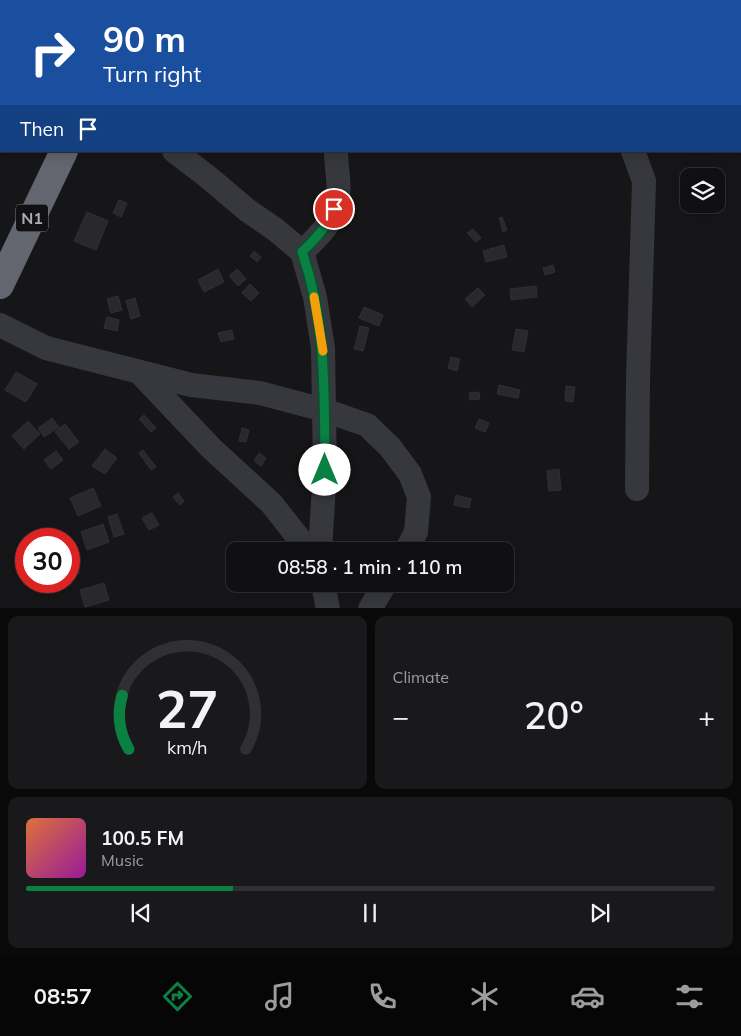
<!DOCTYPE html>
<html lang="en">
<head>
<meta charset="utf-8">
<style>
  body { margin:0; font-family:Mulish,sans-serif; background:#19191b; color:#f1f3f6; height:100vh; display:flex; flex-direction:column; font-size:19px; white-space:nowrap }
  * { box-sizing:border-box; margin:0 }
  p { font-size:16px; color:#9c9d9f }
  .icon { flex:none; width:28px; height:28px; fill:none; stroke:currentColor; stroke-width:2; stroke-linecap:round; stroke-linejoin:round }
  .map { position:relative; height:608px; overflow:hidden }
  .panel { display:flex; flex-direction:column; gap:8px; padding:8px; background:#09090a; flex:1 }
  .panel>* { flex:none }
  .guide { position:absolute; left:0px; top:0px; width:741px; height:152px; box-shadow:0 2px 12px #0003,0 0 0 1px #303032; background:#1a4fa0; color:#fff; overflow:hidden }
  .buttons { position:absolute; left:680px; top:168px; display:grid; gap:10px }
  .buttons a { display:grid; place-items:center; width:45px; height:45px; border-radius:10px; background:#101012; box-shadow:0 2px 12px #0003,0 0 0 1px #303032; font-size:25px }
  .speed { position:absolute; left:15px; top:528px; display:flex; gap:10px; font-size:25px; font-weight:700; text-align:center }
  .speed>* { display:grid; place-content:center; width:65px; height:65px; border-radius:50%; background:#101012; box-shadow:0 2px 12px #0003,0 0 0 1px #303032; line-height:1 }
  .speed .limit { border:8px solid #d22; background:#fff; color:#111 }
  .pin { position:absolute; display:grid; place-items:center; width:42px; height:42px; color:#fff; margin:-21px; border:2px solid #fff; border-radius:50%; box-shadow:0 1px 5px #0007 }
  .me { position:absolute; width:55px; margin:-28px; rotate:0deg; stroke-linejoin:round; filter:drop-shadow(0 0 4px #0008) }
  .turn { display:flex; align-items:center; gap:18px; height:105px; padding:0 20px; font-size:22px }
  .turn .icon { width:65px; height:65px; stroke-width:2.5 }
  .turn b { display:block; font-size:35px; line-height:42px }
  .then { display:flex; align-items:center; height:48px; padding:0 20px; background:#0003; gap:10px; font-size:19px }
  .big { font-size:38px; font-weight:600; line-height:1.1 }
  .panel .tile { flex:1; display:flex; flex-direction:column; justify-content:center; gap:8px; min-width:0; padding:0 18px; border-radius:10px; background:#19191b }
  .panel .dial { align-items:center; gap:0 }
  .dial svg { height:130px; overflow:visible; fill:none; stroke:#303032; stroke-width:7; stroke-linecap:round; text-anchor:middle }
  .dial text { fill:#f1f3f6; stroke:none }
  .song { display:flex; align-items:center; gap:15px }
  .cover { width:60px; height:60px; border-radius:8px; background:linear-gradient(135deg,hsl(20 70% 55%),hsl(300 70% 35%)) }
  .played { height:5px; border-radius:2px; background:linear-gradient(90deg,#0b8043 30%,#303032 30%) }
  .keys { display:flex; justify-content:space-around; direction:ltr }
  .heat { display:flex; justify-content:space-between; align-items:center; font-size:28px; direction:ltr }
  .panel .tiles { flex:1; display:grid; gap:8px; grid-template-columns:1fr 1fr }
  .tile:last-child { grid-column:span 2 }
  .trip { position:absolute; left:226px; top:542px; width:288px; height:50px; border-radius:10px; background:#101012; box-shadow:0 2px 12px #0003,0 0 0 1px #303032; font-weight:600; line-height:50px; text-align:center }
  .tab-bar { display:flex; height:80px; justify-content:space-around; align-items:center; background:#060607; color:#9c9d9f }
  .tab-bar .icon { width:35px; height:35px }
  .tab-bar .current { color:#0b8043 }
  .tab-bar b { font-size:22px; color:#f1f3f6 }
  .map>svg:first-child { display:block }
</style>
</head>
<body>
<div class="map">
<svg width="741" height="609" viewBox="0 0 741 609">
  <rect width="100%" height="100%" fill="#161618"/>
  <g fill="#29292c" stroke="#303034">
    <path d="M119,200L127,203L121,217L113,213Z"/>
    <path d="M87,212L108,221L96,250L74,241Z"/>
    <path d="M502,217L507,230L503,232L499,218Z"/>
    <path d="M473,229L481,238L476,242L467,233Z"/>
    <path d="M504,245L507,257L486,262L483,251Z"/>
    <path d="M254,251L261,257L257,262L250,256Z"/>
    <path d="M553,265L555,272L545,275L543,268Z"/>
    <path d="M218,269L224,282L204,292L198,280Z"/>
    <path d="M237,269L246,279L238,286L229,276Z"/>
    <path d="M250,284L259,293L251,301L242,293Z"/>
    <path d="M536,286L537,297L511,300L510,289Z"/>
    <path d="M478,288L485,295L472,307L465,299Z"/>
    <path d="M118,296L122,310L111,313L107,299Z"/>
    <path d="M135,298L140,316L131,319L126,301Z"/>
    <path d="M364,307L383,315L379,326L359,318Z"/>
    <path d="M107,317L119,320L117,331L104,328Z"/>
    <path d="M360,326L369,328L363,351L354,349Z"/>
    <path d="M516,329L528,331L524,352L512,350Z"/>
    <path d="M232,330L234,339L221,342L218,333Z"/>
    <path d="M451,357L460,359L457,371L448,368Z"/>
    <path d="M16,372L37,384L26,402L5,390Z"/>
    <path d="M499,385L520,390L518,398L497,394Z"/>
    <path d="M566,386L575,387L573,402L565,401Z"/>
    <path d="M479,392L480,399L470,400L469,393Z"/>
    <path d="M144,415L156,428L151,432L139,419Z"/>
    <path d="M52,418L59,427L44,437L38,428Z"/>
    <path d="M479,419L489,423L485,432L475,428Z"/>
    <path d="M28,421L40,434L24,449L12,436Z"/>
    <path d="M65,424L79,442L69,449L55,432Z"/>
    <path d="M242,428L249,430L246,442L239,441Z"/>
    <path d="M105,449L117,458L105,474L92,466Z"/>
    <path d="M143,450L156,467L151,470L139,453Z"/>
    <path d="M56,451L63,460L51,469L44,460Z"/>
    <path d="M259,453L266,458L261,466L254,461Z"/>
    <path d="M559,469L561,490L549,491L547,471Z"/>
    <path d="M93,488L101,506L78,516L70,498Z"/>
    <path d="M178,493L184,501L180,505L173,497Z"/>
    <path d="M456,495L471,499L469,508L454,505Z"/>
    <path d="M152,513L159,525L149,530L142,518Z"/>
    <path d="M117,514L124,534L114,537L108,517Z"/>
    <path d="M103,524L109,542L87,550L81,532Z"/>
    <path d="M437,542L439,551H422L421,544Z"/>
    <path d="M70,561L80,572L74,577L69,571Z"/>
    <path d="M104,583L109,600L85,607L80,590Z"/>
  </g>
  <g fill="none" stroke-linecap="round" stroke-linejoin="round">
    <g stroke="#37383d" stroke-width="24">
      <path d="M183,0L185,1"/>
      <path d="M529,0L530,1"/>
      <path d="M84,1L87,0"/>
      <path d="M447,1L455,0"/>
      <path d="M0,47L1,46"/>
      <path d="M174,151L208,177L247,210L276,230L302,252L315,297L323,348L325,470L320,551"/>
      <path d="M633,151L644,181L638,380L637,489"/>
      <path d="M302,252C317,238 336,220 338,198C340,183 336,166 336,151"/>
      <path d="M0,325L46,348L191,385L260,393L324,410L367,425L390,447L410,474L419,497L416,532L406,551"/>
      <path d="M139,372L211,448L271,503L309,551"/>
      <path d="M323,584L328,609"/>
      <path d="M370,609L385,584"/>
    </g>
    <g stroke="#63666e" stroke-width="28">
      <path d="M127,1L128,0"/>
      <path d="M0,285L64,151"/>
    </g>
  </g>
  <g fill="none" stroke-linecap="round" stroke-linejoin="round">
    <g stroke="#07532c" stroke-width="12">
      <path id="route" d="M325,470C324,395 327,323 302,252C315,239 328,226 334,209"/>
    </g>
    <use href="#route" stroke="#0b8043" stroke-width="9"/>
    <path stroke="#f59e0b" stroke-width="9" d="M314,297L323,351"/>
  </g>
  <g text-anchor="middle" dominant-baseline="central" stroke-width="5" stroke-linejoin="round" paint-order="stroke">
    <rect fill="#111113" stroke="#7b7e86" stroke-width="1" x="16" y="204.5" width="32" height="27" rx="4"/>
    <g font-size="16" font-weight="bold" fill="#a8adb8">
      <text x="32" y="218">N1</text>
    </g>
  </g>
</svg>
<div class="buttons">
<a><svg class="icon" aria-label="layers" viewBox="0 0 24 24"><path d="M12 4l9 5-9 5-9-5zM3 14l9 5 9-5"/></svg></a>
</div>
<div class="speed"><div class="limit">30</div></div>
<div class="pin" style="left:334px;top:209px;background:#d93025"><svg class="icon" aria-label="arrive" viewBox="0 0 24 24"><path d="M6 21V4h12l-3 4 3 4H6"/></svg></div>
<svg class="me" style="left:325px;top:470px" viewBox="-20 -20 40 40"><circle r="19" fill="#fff"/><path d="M0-13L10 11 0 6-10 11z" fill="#0b8043"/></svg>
<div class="trip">08:58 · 1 min · 110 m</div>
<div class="guide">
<div class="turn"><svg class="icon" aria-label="right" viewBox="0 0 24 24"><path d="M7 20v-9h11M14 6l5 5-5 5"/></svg><div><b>90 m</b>Turn right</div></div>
<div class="then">Then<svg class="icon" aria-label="arrive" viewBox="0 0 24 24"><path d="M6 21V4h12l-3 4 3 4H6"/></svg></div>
</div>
</div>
<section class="panel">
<div class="tiles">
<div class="tile dial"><svg viewBox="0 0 100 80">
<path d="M14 69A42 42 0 1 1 86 69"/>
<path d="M14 69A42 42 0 0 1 10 36" stroke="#0b8043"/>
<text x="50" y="56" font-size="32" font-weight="700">27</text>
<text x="50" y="72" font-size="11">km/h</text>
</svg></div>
<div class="tile"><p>Climate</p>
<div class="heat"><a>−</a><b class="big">20°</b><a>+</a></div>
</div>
<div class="tile">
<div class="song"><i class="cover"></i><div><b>100.5 FM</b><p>Music</p></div></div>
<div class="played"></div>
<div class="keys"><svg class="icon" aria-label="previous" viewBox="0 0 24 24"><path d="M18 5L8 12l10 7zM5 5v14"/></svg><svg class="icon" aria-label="pause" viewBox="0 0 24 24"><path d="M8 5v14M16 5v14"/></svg><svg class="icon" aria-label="next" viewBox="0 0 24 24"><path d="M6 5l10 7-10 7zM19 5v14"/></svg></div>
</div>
</div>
</section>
<nav class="tab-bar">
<b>08:57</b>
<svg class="icon current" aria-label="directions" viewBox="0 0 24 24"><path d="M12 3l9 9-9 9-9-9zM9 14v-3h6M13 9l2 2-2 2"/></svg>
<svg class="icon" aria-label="music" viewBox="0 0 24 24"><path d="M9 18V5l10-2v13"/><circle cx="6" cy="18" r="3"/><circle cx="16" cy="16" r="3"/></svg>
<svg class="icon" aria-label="phone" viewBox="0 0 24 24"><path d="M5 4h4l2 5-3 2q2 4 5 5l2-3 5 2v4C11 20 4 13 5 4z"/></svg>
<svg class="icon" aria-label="climate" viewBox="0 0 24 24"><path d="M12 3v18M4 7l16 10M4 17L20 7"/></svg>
<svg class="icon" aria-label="car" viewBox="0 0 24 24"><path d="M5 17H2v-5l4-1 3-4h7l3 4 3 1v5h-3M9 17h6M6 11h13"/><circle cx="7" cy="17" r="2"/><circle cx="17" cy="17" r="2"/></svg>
<svg class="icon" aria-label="filters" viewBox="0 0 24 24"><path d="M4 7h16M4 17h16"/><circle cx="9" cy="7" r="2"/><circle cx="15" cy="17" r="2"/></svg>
</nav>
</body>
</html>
